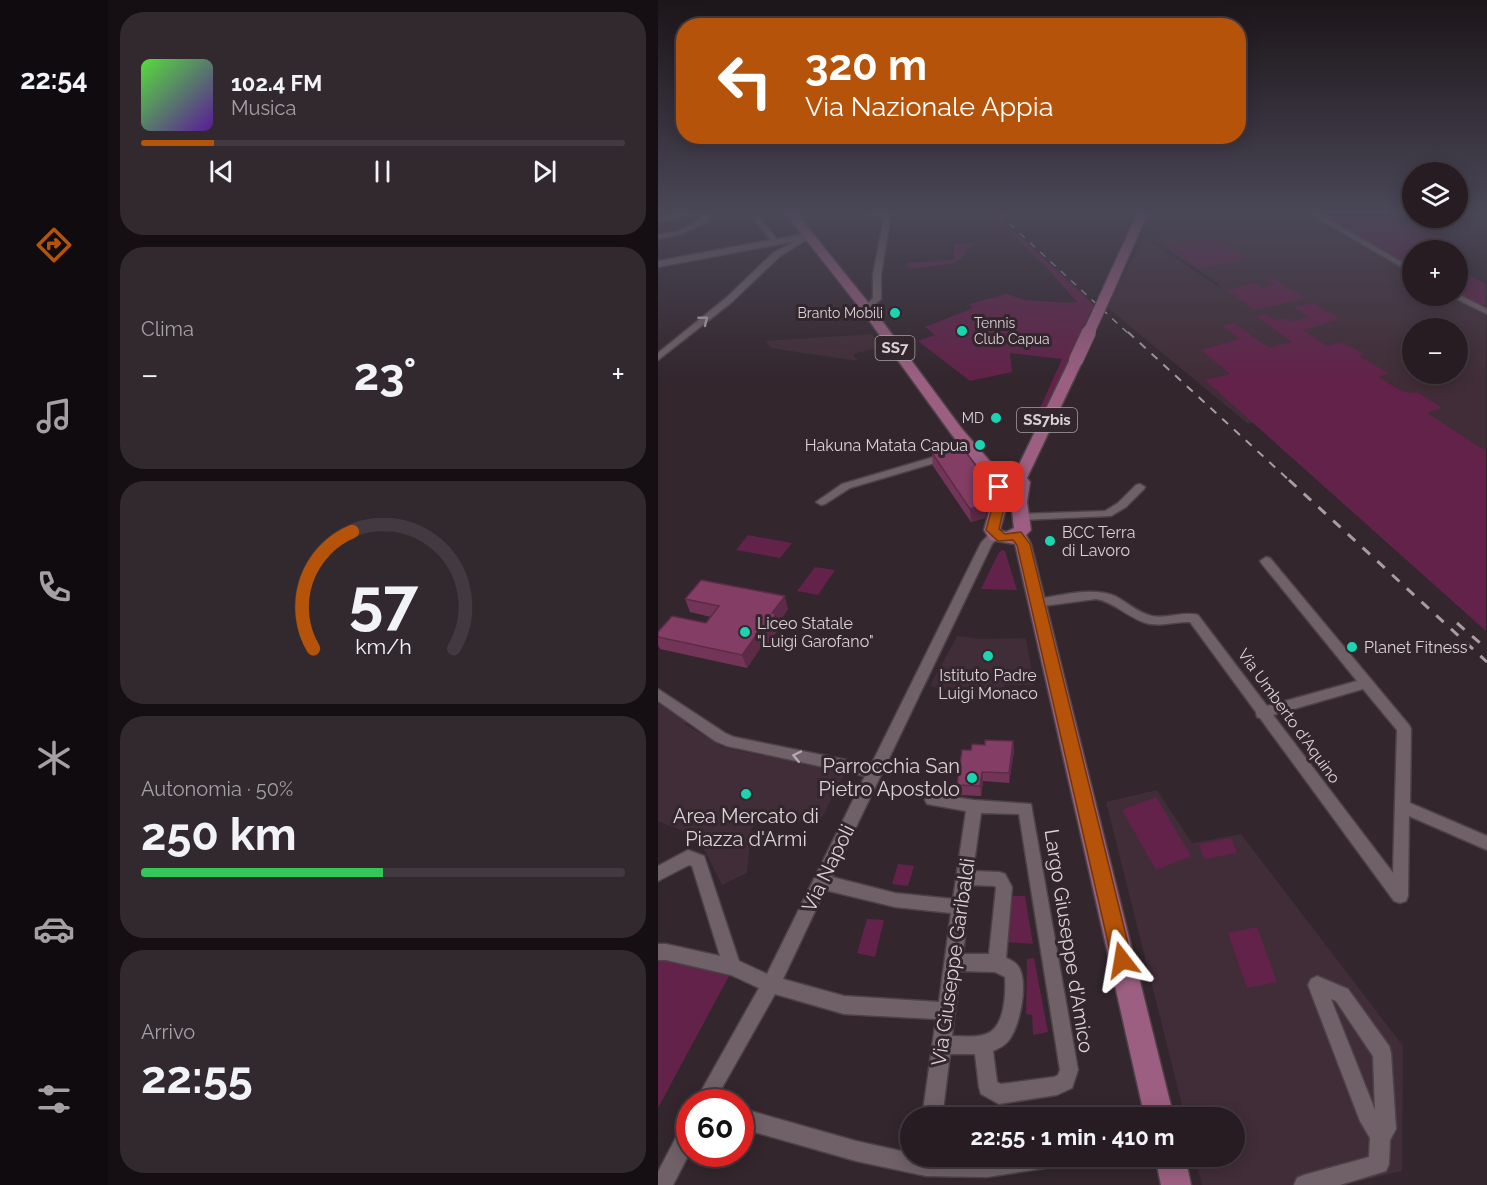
<!DOCTYPE html>
<html lang="it">
<head>
<meta charset="utf-8">
<style>
  body { margin:0; font-family:Raleway,sans-serif; background:#32292f; color:#f1f3f6; height:100vh; display:flex; flex-direction:column; font-size:22px; white-space:nowrap }
  * { box-sizing:border-box; margin:0 }
  p { font-size:20px; color:#a4a1a5 }
  .icon { flex:none; width:33px; height:33px; fill:none; stroke:currentColor; stroke-width:2; stroke-linecap:round; stroke-linejoin:round }
  .map { position:relative; flex:1; overflow:hidden }
  .panel { display:flex; flex-direction:column; gap:12px; padding:12px; background:#150f13; width:550px }
  .panel>* { flex:none }
  .guide { position:absolute; left:18px; top:18px; width:570px; height:126px; border-radius:24px; box-shadow:0 3px 15px #0003,0 0 0 2px #423a40; background:#b45309; color:#fff; overflow:hidden }
  .tools { position:absolute; left:744px; top:162px; display:grid; gap:12px }
  .tools a { display:grid; place-items:center; width:66px; height:66px; border-radius:50%; background:#261c22; box-shadow:0 3px 15px #0003,0 0 0 2px #423a40; font-size:30px }
  .speed { position:absolute; left:18px; top:1089px; display:flex; gap:12px; font-size:30px; font-weight:700; text-align:center }
  .speed>* { display:grid; place-content:center; width:78px; height:78px; border-radius:50%; background:#261c22; box-shadow:0 3px 15px #0003,0 0 0 2px #423a40; line-height:1 }
  .speed .limit { border:9px solid #d22; background:#fff; color:#111 }
  .pin { position:absolute; display:grid; place-items:center; width:51px; height:51px; color:#fff; margin:-26px; border-radius:12px; box-shadow:0 3px 9px #0006 }
  .me { position:absolute; width:66px; margin:-33px; rotate:346deg; stroke-linejoin:round; filter:drop-shadow(0 0 4px #0008) }
  .turn { display:flex; align-items:center; gap:21px; height:126px; padding:0 30px; font-size:27px }
  .turn .icon { width:78px; height:78px; stroke-width:2.5 }
  .turn b { display:block; font-size:42px; line-height:51px }
  .big { font-size:45px; font-weight:700; line-height:1.1 }
  .panel .widget { flex:1; display:flex; flex-direction:column; justify-content:center; gap:9px; min-width:0; padding:0 21px; border-radius:24px; background:#32292f }
  .panel .dial { align-items:center; gap:0 }
  .dial svg { height:156px; overflow:visible; fill:none; stroke:#423a40; stroke-width:7; stroke-linecap:round; text-anchor:middle }
  .dial text { fill:#f1f3f6; stroke:none }
  .song { display:flex; align-items:center; gap:18px }
  .cover { width:72px; height:72px; border-radius:9px; background:linear-gradient(135deg,hsl(110 70% 55%),hsl(270 70% 35%)) }
  .played { height:6px; border-radius:3px; background:linear-gradient(90deg,#b45309 15%,#423a40 15%) }
  .keys { display:flex; justify-content:space-around; direction:ltr }
  .heat { display:flex; justify-content:space-between; align-items:center; font-size:33px; direction:ltr }
  .charge { height:9px; border-radius:4px; background:linear-gradient(90deg,#34c759 50%,#423a40 0) }
  .trip { position:absolute; left:242px; top:1107px; width:345px; height:60px; border-radius:30px; background:#261c22; box-shadow:0 3px 15px #0003,0 0 0 2px #423a40; font-weight:700; line-height:60px; text-align:center }
  main { display:flex; flex:1; min-height:0 }
  .tab-bar { display:flex; flex-direction:column; width:108px; justify-content:space-around; align-items:center; background:#0f0b0e; color:#a4a1a5 }
  .tab-bar .icon { width:42px; height:42px }
  .tab-bar .selected { color:#b45309 }
  .tab-bar b { font-size:27px; color:#f1f3f6 }
  .map>svg:first-child { display:block }
</style>
</head>
<body>
<main>
<nav class="tab-bar">
<b>22:54</b>
<svg class="icon selected" aria-label="directions" viewBox="0 0 24 24"><path d="M12 3l9 9-9 9-9-9zM9 14v-3h6M13 9l2 2-2 2"/></svg>
<svg class="icon" aria-label="music" viewBox="0 0 24 24"><path d="M9 18V5l10-2v13"/><circle cx="6" cy="18" r="3"/><circle cx="16" cy="16" r="3"/></svg>
<svg class="icon" aria-label="phone" viewBox="0 0 24 24"><path d="M5 4h4l2 5-3 2q2 4 5 5l2-3 5 2v4C11 20 4 13 5 4z"/></svg>
<svg class="icon" aria-label="climate" viewBox="0 0 24 24"><path d="M12 3v18M4 7l16 10M4 17L20 7"/></svg>
<svg class="icon" aria-label="car" viewBox="0 0 24 24"><path d="M5 17H2v-5l4-1 3-4h7l3 4 3 1v5h-3M9 17h6M6 11h13"/><circle cx="7" cy="17" r="2"/><circle cx="17" cy="17" r="2"/></svg>
<svg class="icon" aria-label="filters" viewBox="0 0 24 24"><path d="M4 7h16M4 17h16"/><circle cx="9" cy="7" r="2"/><circle cx="15" cy="17" r="2"/></svg>
</nav>
<section class="panel">
<div class="widget">
<div class="song"><i class="cover"></i><div><b>102.4 FM</b><p>Musica</p></div></div>
<div class="played"></div>
<div class="keys"><svg class="icon" aria-label="previous" viewBox="0 0 24 24"><path d="M18 5L8 12l10 7zM5 5v14"/></svg><svg class="icon" aria-label="pause" viewBox="0 0 24 24"><path d="M8 5v14M16 5v14"/></svg><svg class="icon" aria-label="next" viewBox="0 0 24 24"><path d="M6 5l10 7-10 7zM19 5v14"/></svg></div>
</div>
<div class="widget"><p>Clima</p>
<div class="heat"><a>−</a><b class="big">23°</b><a>+</a></div>
</div>
<div class="widget dial"><svg viewBox="0 0 100 80">
<path d="M14 69A42 42 0 1 1 86 69"/>
<path d="M14 69A42 42 0 0 1 34 9" stroke="#b45309"/>
<text x="50" y="56" font-size="32" font-weight="700">57</text>
<text x="50" y="72" font-size="11">km/h</text>
</svg></div>
<div class="widget"><p>Autonomia · 50%</p><b class="big">250 km</b><div class="charge"></div></div>
<div class="widget"><p>Arrivo</p><b class="big">22:55</b></div>
</section>
<div class="map">
<svg width="829" height="1185" viewBox="0 0 829 1185">
  <rect width="100%" height="100%" fill="#33262d"/>
  <g fill="#412d37" fill-rule="evenodd">
    <path d="M525,214H652L754,272V296H796L828,314V631L595,423L590,424L449,307L486,237L565,290L559,285L562,284L490,237L504,234L497,230L486,229L491,222ZM754,328H800V374H754Z"/>
    <path d="M214,334L223,347L195,354L200,361L113,348L108,341Z"/>
    <path d="M299,636L322,639L368,638L376,685H346V693L321,697L272,686Z"/>
    <path d="M0,703L29,721L27,724L64,747L187,773L160,825L107,815L93,829L89,873L64,885L40,837L0,821Z"/>
    <path d="M499,790L534,843L583,834L745,1046L744,1171L686,1185H544L537,1157L576,1156V1118L527,1117L448,802Z"/>
  </g>
  <g fill="#622249">
    <path d="M333,214H338L436,305L379,427L374,426L404,359L352,353L354,372L312,381L260,341L277,335L267,327L315,308L311,304L349,294L366,300L410,303L419,302L389,268Z"/>
    <path d="M659,214H734L768,233L801,244L791,250H754V268Z"/>
    <path d="M557,239L589,259L541,269L510,248Z"/>
    <path d="M315,243L303,259L292,264L251,269L249,263L296,260V244Z"/>
    <path d="M800,269L828,284V305L826,307L800,293Z"/>
    <path d="M616,279L647,298L598,310L568,290L598,283L605,288L615,285L608,280Z"/>
    <path d="M656,303L681,319L645,330L669,346L684,342L705,354L701,356L730,373L721,377C733,384 745,396 759,392L784,408L769,413L828,451V631L547,380L572,374L543,350L582,339L565,326L576,323L611,348L634,342L598,316L608,314L618,320L628,318L632,322L651,317L636,307Z"/>
    <path d="M90,535L134,543L122,558L78,550Z"/>
    <path d="M344,550L347,551L359,590L323,589L340,554Z"/>
    <path d="M157,567L177,570L160,595L139,591Z"/>
    <path d="M498,797L533,856L498,870L464,810Z"/>
    <path d="M573,838L579,853L546,859L541,844Z"/>
    <path d="M240,864L256,866L250,886L234,884Z"/>
    <path d="M354,896H367L375,944L349,942Z"/>
    <path d="M209,919L226,920L217,957L199,953Z"/>
    <path d="M599,927L619,982L589,988L570,933Z"/>
    <path d="M0,955L71,976L0,1108Z"/>
    <path d="M376,958L390,1032L375,1035L374,1015L368,1014L369,959Z"/>
  </g>
  <g fill="none" stroke-linecap="round" stroke-linejoin="round">
    <g stroke="#4c4247" stroke-width="3">
      <g id="minor">
        <path d="M18,214H34L0,222V218Z"/>
        <path d="M42,214H49L50,221L24,234L0,239V235L20,231L44,219Z"/>
        <path d="M210,214H233L223,275V299L209,311L205,309L215,298V275L226,218Z"/>
        <path d="M652,214H661L754,268V273Z"/>
        <path d="M97,217H101L120,241L118,242H114L96,218Z"/>
        <path d="M149,235L154,236L121,257L74,302L0,360V353L68,298L115,253Z"/>
        <path d="M800,294L829,309V314L796,298L795,296H800Z"/>
        <path d="M313,446L318,449L317,451L192,488L167,504L163,505L158,502L184,484Z"/>
        <path d="M482,484L487,487L486,489L468,507L453,516L363,520L358,517L363,514L447,511L460,503L478,485Z"/>
        <path d="M337,531L343,534L334,544L174,877L237,893L295,899L308,811L269,804L267,800L269,796L274,794L316,800L373,804L420,1070L414,1088L399,1095L341,1104L323,1094L321,1087L317,1054H292L284,1118H264L278,1019L186,1014L117,994L56,1102H37L101,988L73,975L8,960H0V944H8L62,956L34,866L31,865L0,881V866L30,850L46,856L81,961L109,974L207,776L69,746L57,741L0,701V689L67,733L76,737L213,765L323,543L333,532ZM323,813L361,814L402,1070L400,1075L396,1077L343,1084L339,1082L335,1051C341,1048 347,1046 351,1040C362,1026 371,981 360,966C357,962 353,960 348,958L354,887L347,874L341,872L315,871ZM313,885L337,886L338,888L331,954H305ZM167,890L237,907L293,913L281,1002L186,996L125,979ZM302,971L337,972L347,977C348,993 347,1028 328,1034C318,1038 305,1036 294,1036Z"/>
        <path d="M608,557L612,558L751,725L753,729L752,803L829,836V850L751,816L750,896L748,901L742,903L736,901L602,718L599,717L598,712L532,622C516,621 501,628 485,622C468,616 456,602 438,599L378,607L372,603L378,599C403,596 433,586 457,596C469,602 480,613 494,616C509,619 525,611 540,615L609,706L699,681L604,564L602,561ZM705,689L739,730L735,873L615,715Z"/>
        <path d="M659,976L690,989L731,1046L733,1053L738,1129L732,1140L731,1164L728,1171L682,1185H636L639,1178L646,1175L711,1157L712,1138L702,1121L650,985L653,979ZM673,999L678,1001L715,1056L717,1110Z"/>
        <path d="M82,1108L198,1141L252,1153V1156H410L407,1163L400,1166L329,1177L268,1176L198,1161L82,1128Z"/>
        <path d="M32,1121V1152L15,1185H0V1172L25,1124Z"/>
      </g>
    </g>
    <g stroke="#4c4247" stroke-width="3">
      <path id="tertiary" d="M151,233L155,236L154,238L0,267V261Z"/>
    </g>
    <g stroke="#4c4247" stroke-width="3">
      <g id="primary">
        <path d="M128,214H139L213,306L304,429L343,474L356,473L358,471L413,357L418,356L425,360L369,478L372,482L369,502L373,530L368,535L373,544L516,1118H487L357,544L332,540L326,530L332,508L333,482L294,435L205,312ZM349,483H356L353,502L356,528L348,532L342,530L348,508Z"/>
        <path d="M479,214H489L453,297L447,301L443,299L441,297Z"/>
        <path d="M497,1156H527L533,1185H503Z"/>
      </g>
    </g>
    <use href="#minor" fill="#706168" fill-rule="evenodd"/>
    <use href="#tertiary" fill="#706168" fill-rule="evenodd"/>
    <use href="#primary" fill="#9c5f81" fill-rule="evenodd"/>
    <path stroke="#a79da2" stroke-width="1.5" stroke-dasharray="7 7" stroke-linecap="butt" d="M341,214L471,334"/>
    <path stroke="#a79da2" stroke-width="2" stroke-dasharray="8 8" stroke-linecap="butt" d="M470,332L633,482"/>
    <g stroke="#a79da2" stroke-width="3" stroke-dasharray="10 10" stroke-linecap="butt">
      <path d="M631,480L829,662"/>
      <path d="M799,623L829,649"/>
    </g>
    <g stroke="#4c4247" stroke-width="13" stroke-linecap="butt">
      <path id="primary-bridge-far1" d="M430,334L447,297"/>
    </g>
    <g stroke="#4c4247" stroke-width="16" stroke-linecap="butt">
      <path id="primary-bridge" d="M418,360L431,332"/>
    </g>
    <use href="#primary-bridge-far1" stroke="#9c5f81" stroke-width="11"/>
    <use href="#primary-bridge" stroke="#9c5f81" stroke-width="14"/>
  </g>
  <g fill="#723558">
    <path d="M274,453L328,480L330,506L327,518L313,522L275,466Z"/>
    <path d="M27,599L130,609L121,623L122,627L107,648L103,647L89,668L2,649L0,645V632L48,623L53,617L32,612Z"/>
    <path d="M355,741L356,751L351,783L325,781L323,796L300,795L299,785L327,745Z"/>
  </g>
  <g fill="#5c2b47">
    <path d="M328,480L329,493L321,482Z"/>
    <path d="M329,493L330,506L327,518L313,522L312,509Z"/>
    <path d="M127,596L130,609L121,623L122,627L107,648L103,635L114,613Z"/>
    <path d="M99,634L103,647L89,668L84,655Z"/>
    <path d="M355,741L356,751L351,783V773Z"/>
    <path d="M324,772L325,781L323,796L322,786Z"/>
  </g>
  <g fill="#843e66" stroke="#5c2b47" stroke-width="1.5">
    <path d="M303,445L328,480L321,482L329,493L326,505L312,509L274,453Z"/>
    <path d="M43,580L127,596L114,613L118,614L103,635L99,634L84,655L0,637V632L14,616L48,623L61,606L27,599Z"/>
    <path d="M327,740L355,741L351,773L324,772L322,786L299,785L304,750H313L314,744L327,745Z"/>
  </g>
  <defs><path id="oneway-chevron" d="M-2-3.5L2.5 0L-2 3.5" fill="none" stroke-width="1.6" stroke-linecap="round" stroke-linejoin="round" transform="scale(1.5)"/></defs>
  <g stroke="#b6aab0">
    <use href="#oneway-chevron" transform="translate(46 320) rotate(-39)"/>
    <use href="#oneway-chevron" transform="translate(139 756) rotate(-168)"/>
  </g>
  <linearGradient id="sky" x2="0" y2="1"><stop stop-color="#1c1519"/><stop offset="0.56" stop-color="#4a4757"/><stop offset="1" stop-color="#4a4757" stop-opacity="0"/></linearGradient>
  <rect width="829" height="380" fill="url(#sky)"/>
  <path fill="#b45309" stroke="#753606" stroke-width="1.5" d="M341,483L347,487L346,508L341,529L347,534L363,532L372,544L474,960L471,966L464,969L457,966L454,960L359,545L355,540L340,541L328,530L334,508L335,487Z"/>
  <g fill="#19d5b2" stroke="#33262d" stroke-width="2">
    <circle cx="237" cy="313" r="6"/>
    <circle cx="304" cy="331" r="6"/>
    <circle cx="338" cy="418" r="6"/>
    <circle cx="322" cy="445" r="6"/>
    <circle cx="392" cy="541" r="6"/>
    <circle cx="87" cy="632" r="6"/>
    <circle cx="694" cy="647" r="6"/>
    <circle cx="330" cy="656" r="6"/>
    <circle cx="314" cy="778" r="6"/>
    <circle cx="88" cy="794" r="6"/>
  </g>
  <g text-anchor="middle" dominant-baseline="central" stroke-width="6" stroke-linejoin="round" paint-order="stroke">
    <g font-size="14" fill="#dbd2d6" stroke="#33262d" text-anchor="end">
      <text x="225" y="313">Branto Mobili</text>
      <text x="316" y="323" text-anchor="start">Tennis<tspan x="316" dy="16">Club Capua</tspan></text>
      <text x="326" y="418">MD</text>
    </g>
    <g fill="#33262d" stroke="#a99ea3" stroke-width="1.5">
      <rect x="217.5" y="336" width="39" height="24" rx="4.5"/>
      <rect x="359" y="408" width="60" height="24" rx="4.5"/>
    </g>
    <g font-size="15" font-weight="bold" fill="#dbd2d6">
      <text x="237" y="348">SS7</text>
      <text x="389" y="420">SS7bis</text>
    </g>
    <g font-size="16" fill="#dbd2d6" stroke="#33262d" text-anchor="start">
      <text x="310" y="445" text-anchor="end">Hakuna Matata Capua</text>
      <text x="404" y="532">BCC Terra<tspan x="404" dy="18">di Lavoro</tspan></text>
      <text x="99" y="623">Liceo Statale<tspan x="99" dy="18">"Luigi Garofano"</tspan></text>
      <text x="706" y="647">Planet Fitness</text>
      <text x="330" y="675" text-anchor="middle">Istituto Padre<tspan x="330" dy="18">Luigi Monaco</tspan></text>
    </g>
    <g font-size="16" fill="#dbd2d6" stroke="#33262d">
      <text transform="translate(631 716) rotate(54)">Via Umberto d'Aquino</text>
    </g>
    <g font-size="20" fill="#dbd2d6" stroke="#33262d" text-anchor="end">
      <text x="302" y="766">Parrocchia San<tspan x="302" dy="23">Pietro Apostolo</tspan></text>
      <text x="88" y="816" text-anchor="middle">Area Mercato di<tspan x="88" dy="23">Piazza d'Armi</tspan></text>
    </g>
    <g font-size="20" fill="#dbd2d6" stroke="#33262d">
      <text transform="translate(170 868) rotate(-64)">Via Napoli</text>
      <text transform="translate(411 941) rotate(81)">Largo Giuseppe d'Amico</text>
      <text transform="translate(295 962) rotate(-82)">Via Giuseppe Garibaldi</text>
    </g>
  </g>
</svg>
<div class="tools">
<a><svg class="icon" aria-label="layers" viewBox="0 0 24 24"><path d="M12 4l9 5-9 5-9-5zM3 14l9 5 9-5"/></svg></a>
<a>+</a>
<a>−</a>
</div>
<div class="speed"><div class="limit">60</div></div>
<div class="pin" style="left:341px;top:487px;background:#d93025"><svg class="icon" aria-label="arrive" viewBox="0 0 24 24"><path d="M6 21V4h12l-3 4 3 4H6"/></svg></div>
<svg class="me" style="left:464px;top:960px" viewBox="-20 -20 40 40"><path d="M0-17L14 15 0 8-14 15z" fill="#b45309" stroke="#fff" stroke-width="4"/></svg>
<div class="trip">22:55 · 1 min · 410 m</div>
<div class="guide">
<div class="turn"><svg class="icon" aria-label="left" viewBox="0 0 24 24"><path d="M17 20v-9H6M10 6l-5 5 5 5"/></svg><div><b>320 m</b>Via Nazionale Appia</div></div>
</div>
</div>
</main>
</body>
</html>
